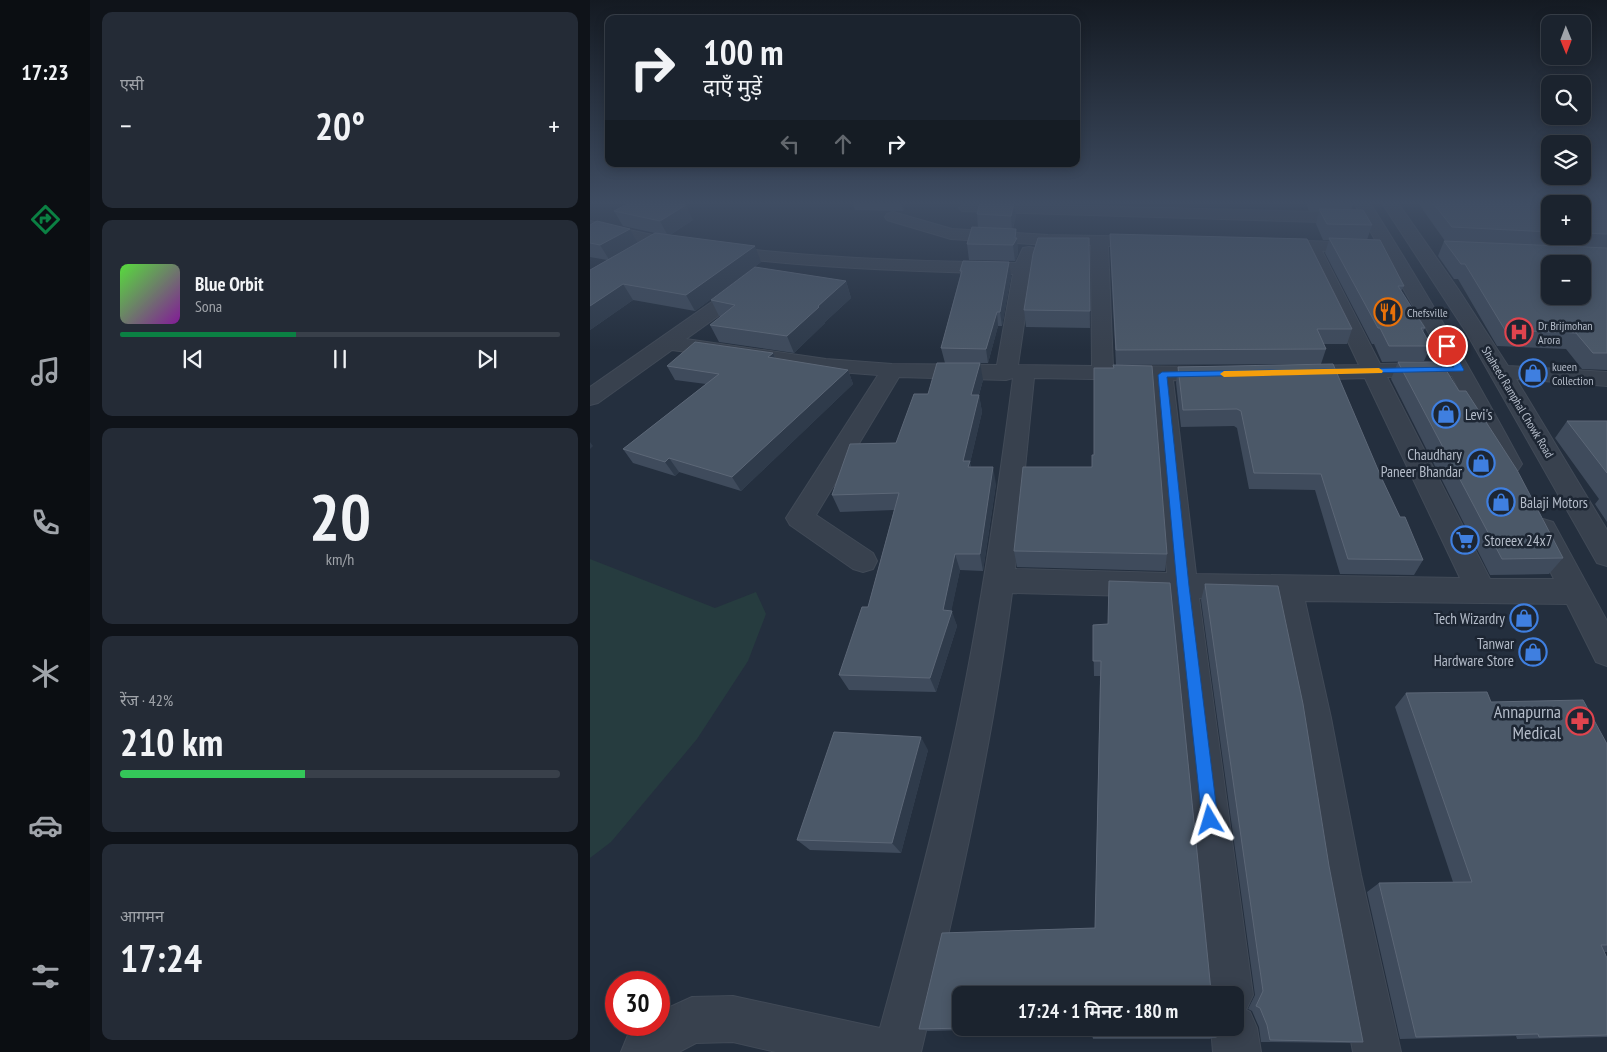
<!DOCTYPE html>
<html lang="hi">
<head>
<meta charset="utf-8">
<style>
  body { margin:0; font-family:"PT Sans Narrow","Noto Sans Devanagari",sans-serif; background:#242b36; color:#f1f3f6; height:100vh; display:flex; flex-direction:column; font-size:19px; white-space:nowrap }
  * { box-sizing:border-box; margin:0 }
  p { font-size:16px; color:#a0a4aa }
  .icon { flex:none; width:28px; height:28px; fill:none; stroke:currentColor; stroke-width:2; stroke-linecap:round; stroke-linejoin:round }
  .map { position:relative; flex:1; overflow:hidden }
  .side { display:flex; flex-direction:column; gap:12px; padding:12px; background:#0f1319; width:500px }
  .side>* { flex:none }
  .banner { position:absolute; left:15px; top:15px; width:475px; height:152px; border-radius:10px; box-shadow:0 2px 12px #0003,0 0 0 1px #39404a; background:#1b232e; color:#f1f3f6; overflow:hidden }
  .needle { width:32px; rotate:179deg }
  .fabs { position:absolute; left:951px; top:15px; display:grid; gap:10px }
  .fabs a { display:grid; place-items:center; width:50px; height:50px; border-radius:10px; background:#1b232e; box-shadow:0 2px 12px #0003,0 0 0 1px #39404a; font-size:25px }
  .speed { position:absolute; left:15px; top:971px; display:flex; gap:10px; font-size:25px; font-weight:700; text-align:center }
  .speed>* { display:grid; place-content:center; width:65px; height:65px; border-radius:50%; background:#1b232e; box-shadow:0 2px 12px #0003,0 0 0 1px #39404a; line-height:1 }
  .speed .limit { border:8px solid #d22; background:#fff; color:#111 }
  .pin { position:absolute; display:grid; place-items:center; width:42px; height:42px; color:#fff; margin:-21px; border:2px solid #fff; border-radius:50%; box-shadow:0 1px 5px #0007 }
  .me { position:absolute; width:55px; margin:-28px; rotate:353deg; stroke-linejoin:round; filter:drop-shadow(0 0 4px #0008) }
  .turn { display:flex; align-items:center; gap:18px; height:105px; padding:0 15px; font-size:22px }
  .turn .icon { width:65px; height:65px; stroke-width:2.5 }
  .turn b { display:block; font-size:35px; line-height:42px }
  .lanes { display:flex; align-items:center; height:48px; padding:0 15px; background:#0003; justify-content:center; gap:25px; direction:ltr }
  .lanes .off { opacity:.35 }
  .big { font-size:38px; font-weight:600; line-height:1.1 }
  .side .tile { flex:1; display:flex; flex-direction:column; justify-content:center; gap:8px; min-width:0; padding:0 18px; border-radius:10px; background:#242b36 }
  .side .dial { align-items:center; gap:0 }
  .dial b { font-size:65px; line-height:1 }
  .song { display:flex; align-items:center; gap:15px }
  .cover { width:60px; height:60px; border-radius:8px; background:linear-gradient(135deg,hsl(110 70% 55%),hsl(290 70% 35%)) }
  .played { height:5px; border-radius:2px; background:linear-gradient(90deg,#0b8043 40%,#39404a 40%) }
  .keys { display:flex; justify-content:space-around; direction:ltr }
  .heat { display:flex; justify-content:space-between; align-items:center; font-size:28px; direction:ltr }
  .charge { height:8px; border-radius:4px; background:linear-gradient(90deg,#34c759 42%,#39404a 0) }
  .trip { position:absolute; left:362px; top:986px; width:292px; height:50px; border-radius:10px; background:#1b232e; box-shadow:0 2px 12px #0003,0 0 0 1px #39404a; font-weight:600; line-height:50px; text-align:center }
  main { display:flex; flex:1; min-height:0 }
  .dock { display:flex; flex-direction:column; width:90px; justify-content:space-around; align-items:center; background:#0b0e12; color:#a0a4aa }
  .dock .icon { width:35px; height:35px }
  .dock .current { color:#0b8043 }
  .dock b { font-size:22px; color:#f1f3f6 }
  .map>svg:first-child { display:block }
</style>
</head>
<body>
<main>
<nav class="dock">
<b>17:23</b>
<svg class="icon current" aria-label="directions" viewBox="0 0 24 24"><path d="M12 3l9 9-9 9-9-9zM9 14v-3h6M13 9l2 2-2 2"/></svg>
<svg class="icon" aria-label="music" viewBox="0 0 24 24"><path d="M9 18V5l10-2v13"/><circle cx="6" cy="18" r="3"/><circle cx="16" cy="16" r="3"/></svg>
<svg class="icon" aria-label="phone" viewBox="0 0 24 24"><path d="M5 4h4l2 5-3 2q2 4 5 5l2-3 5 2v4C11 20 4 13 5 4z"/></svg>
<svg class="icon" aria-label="climate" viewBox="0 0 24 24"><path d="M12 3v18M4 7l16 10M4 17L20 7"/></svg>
<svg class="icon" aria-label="car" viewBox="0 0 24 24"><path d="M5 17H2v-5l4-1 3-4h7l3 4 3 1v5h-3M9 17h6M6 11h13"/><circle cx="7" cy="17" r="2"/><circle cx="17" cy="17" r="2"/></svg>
<svg class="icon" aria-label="filters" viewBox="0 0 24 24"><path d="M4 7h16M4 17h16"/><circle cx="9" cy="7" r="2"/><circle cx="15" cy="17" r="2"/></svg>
</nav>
<section class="side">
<div class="tile"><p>एसी</p>
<div class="heat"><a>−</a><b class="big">20°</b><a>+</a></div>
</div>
<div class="tile">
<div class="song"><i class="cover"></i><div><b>Blue Orbit</b><p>Sona</p></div></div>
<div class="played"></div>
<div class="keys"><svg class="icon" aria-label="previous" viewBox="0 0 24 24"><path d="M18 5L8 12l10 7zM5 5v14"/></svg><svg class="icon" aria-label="pause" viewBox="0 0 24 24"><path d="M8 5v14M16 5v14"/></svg><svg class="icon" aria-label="next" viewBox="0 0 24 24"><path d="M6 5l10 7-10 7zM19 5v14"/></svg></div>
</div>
<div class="tile dial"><b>20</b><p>km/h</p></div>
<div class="tile"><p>रेंज · 42%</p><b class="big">210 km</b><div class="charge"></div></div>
<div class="tile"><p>आगमन</p><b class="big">17:24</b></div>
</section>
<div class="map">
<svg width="1017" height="1052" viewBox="0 0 1017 1052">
  <rect width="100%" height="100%" fill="#242f3e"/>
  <path fill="#263c3f" d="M0,559L125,608L166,592L176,614L158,661L107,739L21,842L0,858Z"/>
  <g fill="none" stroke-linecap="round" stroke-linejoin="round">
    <g stroke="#414a57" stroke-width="2">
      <g id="minor">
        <path d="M377,203L765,213L771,215L773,218L771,221L765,223L372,211L369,208L372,205Z"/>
        <path d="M764,203H780C834,288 884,375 932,464L928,470L919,473L910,470L862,376L797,377L900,579H964L939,529L943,522L953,519L963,522L1017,621V666L1006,662L977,604L715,601L741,718L771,875L811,1052H763L731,875L707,718L684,600L609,598L663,995L656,1010L660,1012L667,1028L671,1052H623L621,1028H646V995H617L579,597L422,593C402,748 367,900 331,1052H186L143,1042L106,1043L89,1052H31L38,1035L46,1025H69V1012L102,997L143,996L290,1028C318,927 345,827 367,724C391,610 408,494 423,378L416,380L309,377L226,515L283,553L287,561L283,569L273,572L263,569L200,525L196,518L288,375L236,371L82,350L8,403L0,405V387L149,283L156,281L163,283L165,287L163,291L96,339L236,359L302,364L407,365L423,274C318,271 212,268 108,253C72,248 36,239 0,231V221C36,229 72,238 108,243C213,258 320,261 426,263L433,248L439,247L445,248L448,252L442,269L428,365L502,366L501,245H458L361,239L297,220L295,217L297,214L303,212L362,229L458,235L562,237L564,241L562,245L556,246H518L523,366L624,367L632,369L635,374L632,379L624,381L583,380L606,574L870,578L775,378L709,380L701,378L698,373L701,368L709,366L769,365L715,251L678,249L676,245L678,241L684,240L780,243L782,247L780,251L774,252L732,251L790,364L856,363ZM444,378L561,380L577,573L425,569Z"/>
        <path d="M792,203H808L868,289L918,366L1017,372V386L926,379L1017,530V566L1007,563L876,332Z"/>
      </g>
    </g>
    <use href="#minor" fill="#38414e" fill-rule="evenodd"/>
  </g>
  <g fill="#3f4b5c" fill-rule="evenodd">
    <path d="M263,203H316L313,211L265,210Z"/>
    <path d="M390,203H425L426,215L423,229H426L428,254L425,261L379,260L377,244L388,227L387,214Z"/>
    <path d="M716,203H763L761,210L782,225L777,240L814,286L811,291L835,328L833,332L841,346L834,361L792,362L784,344H782L735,253L739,240H733L726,224L729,211H719Z"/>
    <path d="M828,203H1017V370L992,369L976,349L907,346L868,279H864L848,256L854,241H855ZM960,204H992V236H960Z"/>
    <path d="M24,211L103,220L80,235L171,262L105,311L43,300L0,330V270L17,260L0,257V225L40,229L48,243L65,233L33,226Z"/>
    <path d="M520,234L762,329L757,344H733L736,349L731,364L526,365L520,248Z"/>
    <path d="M499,238L500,328L436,327L434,310Z"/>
    <path d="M370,271L421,276L412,326H408L398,363H355L351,348L370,276Z"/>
    <path d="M256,281L261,298L235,322V323L204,353L129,342L120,325L131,317L129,316L121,300Z"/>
    <path d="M183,353L186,359L258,370L263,384L151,491L89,472L85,476L43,463L33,449L116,384L85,380L77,366Z"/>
    <path d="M808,362L869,391L973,558L959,574L900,575L801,379Z"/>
    <path d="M588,367L792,479L810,517L833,560L824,575L750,574L725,490L659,489L647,428L644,426L591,427L586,383Z"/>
    <path d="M393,380L389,395L392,412L380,463L381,467L406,484L393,571L370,570L361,611L367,626L346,692L259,690L249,675L278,607L304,510L250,512L242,495L306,443L338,394Z"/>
    <path d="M977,421H1017V522L1005,504L1009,499L965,438Z"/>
    <path d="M424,551L577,554L575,571L427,567Z"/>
    <path d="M519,581L580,583L621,991L623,993H651V1024L646,1025V995H371V1028H461L338,1031L329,1029L352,933L505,928L510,676H504L503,625L518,624Z"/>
    <path d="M615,584L739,866L773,1042L760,1043L671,1042L669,1027L662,1011L658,1009L665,995L611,600Z"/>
    <path d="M816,693L901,702L1017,744V952H1014L1017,958V1037L927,1039L926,1036L810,1039L777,892L789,883L863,882L805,707Z"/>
    <path d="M338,750L311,853L220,850L207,840Z"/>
    <path d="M503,1037H626L620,1039H503Z"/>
  </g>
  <g fill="#2f3b4b">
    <path d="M311,203H316L313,211Z"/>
    <path d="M424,203H425L426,215L422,231L421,216Z"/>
    <path d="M96,205L103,220L78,236L70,221Z"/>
    <path d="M40,229L49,245L20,261L10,245Z"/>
    <path d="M426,229L428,254L425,261L423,245Z"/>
    <path d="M165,246L171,262L105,311L96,295Z"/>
    <path d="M419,262L421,276L412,326L410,312Z"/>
    <path d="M256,281L261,298L235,322V323L204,353L197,336Z"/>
    <path d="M33,284L43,300L0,330V306Z"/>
    <path d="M407,312L408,326L398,363L396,349Z"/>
    <path d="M183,353L189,367L178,357Z"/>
    <path d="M390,363L393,380L384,412L381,395Z"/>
    <path d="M258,370L263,384L151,491L142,477Z"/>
    <path d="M389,395L392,412L380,463L384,479L373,461Z"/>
    <path d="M0,442L3,446L0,449Z"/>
    <path d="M79,458L89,472L85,476L75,462Z"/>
    <path d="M403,467L406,484L393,571L390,554Z"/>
    <path d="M365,554L370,570L361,613L362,611L367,626L346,692L340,678L353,610Z"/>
    <path d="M331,737L338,750L311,853L302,843Z"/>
  </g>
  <g fill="#4b5868" stroke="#5c6777" fill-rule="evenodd">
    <path d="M39,203H79L96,205L70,221L24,211Z"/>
    <path d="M390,203H424L421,216L387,214Z"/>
    <path d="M843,203H1017V234L992,233V204H960V232L862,227Z"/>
    <path d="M729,209L773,210L782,225L737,224Z"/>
    <path d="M7,221L40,229L10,245L0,243V225Z"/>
    <path d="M382,227L426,229L425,238H427L423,245L377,244Z"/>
    <path d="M65,233L165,246L96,295L33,284L0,306V270Z"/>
    <path d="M520,234L717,239L762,329H727L736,349L526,350Z"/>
    <path d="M448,238H499L500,311L434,310L443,254Z"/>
    <path d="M739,238L790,240L814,286H808L835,328H831L841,346H799L790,328H788Z"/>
    <path d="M854,241L1017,248V353H1003L986,333L915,330L875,264H871ZM960,264H992V296H960Z"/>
    <path d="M373,261L419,262L410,312H407L396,349L351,348L372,271H370Z"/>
    <path d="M165,267L256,281L228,306L229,307L197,336L120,325L145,305L121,300Z"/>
    <path d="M105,342L183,353L178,357L258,370L142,477L79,458L75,462L33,449L129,374L77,366Z"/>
    <path d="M808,362H851L869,391H876L927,470L973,558L912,559Z"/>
    <path d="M347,363H390L381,395H389L373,461H380L378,467H403L390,554H365L353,610L362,611L340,678L249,675L272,607H278L309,493L242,495L260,444L306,443L324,394H338Z"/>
    <path d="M743,364L792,479L810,517H815L833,560L758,559L731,474L664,473L651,411L647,409L593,410L588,367Z"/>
    <path d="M523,365L562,366L577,554L424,551L433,467H502V455H504V368H524Z"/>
    <path d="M977,421H1017V473Z"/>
    <path d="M519,581L580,583L621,991L623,993H651V1024H646V995H371V1028H376L329,1029L352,933L505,928L511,661H503V625L518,624Z"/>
    <path d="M615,584L688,586L713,704L739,866L773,1042L680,1040L677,1025L670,1008L666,1006L673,991Z"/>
    <path d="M897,692L901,702L993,700L1017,744V945H1011L1017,958V1035L949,1037L948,1034L826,1037L789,883L882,882L816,693Z"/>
    <path d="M244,732L331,737L302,843L207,840Z"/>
    <rect x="503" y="1028" width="123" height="9"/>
  </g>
  <linearGradient id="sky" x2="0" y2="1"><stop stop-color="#141a22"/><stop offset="0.58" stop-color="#3f4d63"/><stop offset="1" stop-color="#3f4d63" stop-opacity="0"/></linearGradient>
  <rect width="1017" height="350" fill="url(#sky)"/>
  <path fill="#1a73e8" stroke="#114b97" d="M857,343L861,346L874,370L873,371L577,377L599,586L628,820L626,825L620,828L614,825L612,820L587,586L568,375L572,372L864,367L853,346Z"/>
  <path fill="#f59e0b" d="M789,368L793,371L792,373L634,377L630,374L634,371Z"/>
  <defs>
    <g id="restaurant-ring" transform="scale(1.4375)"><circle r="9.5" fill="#1d2633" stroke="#e8710a" stroke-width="1.5"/><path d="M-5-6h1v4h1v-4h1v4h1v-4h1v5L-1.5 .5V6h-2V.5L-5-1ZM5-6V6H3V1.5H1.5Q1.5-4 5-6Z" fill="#e8710a"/></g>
    <g id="hospital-ring" transform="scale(1.4375)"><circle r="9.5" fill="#1d2633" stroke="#e0444e" stroke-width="1.5"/><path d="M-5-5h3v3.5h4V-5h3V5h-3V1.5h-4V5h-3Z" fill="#e0444e"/></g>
    <g id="shop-ring" transform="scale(1.4375)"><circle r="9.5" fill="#1d2633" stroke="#3f7fe0" stroke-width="1.5"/><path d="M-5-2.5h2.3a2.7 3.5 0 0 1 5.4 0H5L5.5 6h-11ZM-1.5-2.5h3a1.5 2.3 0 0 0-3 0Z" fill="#3f7fe0"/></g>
    <g id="supermarket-ring" transform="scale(1.4375)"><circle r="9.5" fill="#1d2633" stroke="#3f7fe0" stroke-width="1.5"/><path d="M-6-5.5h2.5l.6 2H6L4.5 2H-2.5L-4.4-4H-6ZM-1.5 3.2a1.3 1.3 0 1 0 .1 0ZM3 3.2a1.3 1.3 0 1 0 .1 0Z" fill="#3f7fe0"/></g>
    <g id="pharmacy-ring" transform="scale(1.4375)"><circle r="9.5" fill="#1d2633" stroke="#e0444e" stroke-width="1.5"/><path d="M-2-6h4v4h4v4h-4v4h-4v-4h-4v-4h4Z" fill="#e0444e"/></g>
  </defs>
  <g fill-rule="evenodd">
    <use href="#restaurant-ring" x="798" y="312"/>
    <use href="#hospital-ring" x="929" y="332"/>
    <use href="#shop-ring" x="943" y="373"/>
    <use href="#shop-ring" x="856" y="414"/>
    <use href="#shop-ring" x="891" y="463"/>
    <use href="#shop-ring" x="911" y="502"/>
    <use href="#supermarket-ring" x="875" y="540"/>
    <use href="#shop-ring" x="934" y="618"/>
    <use href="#shop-ring" x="943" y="652"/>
    <use href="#pharmacy-ring" x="990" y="721"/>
  </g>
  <g text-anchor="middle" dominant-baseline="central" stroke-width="5" stroke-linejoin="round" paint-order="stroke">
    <g font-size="12" fill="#b4bcc9" stroke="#1d2633" text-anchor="start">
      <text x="817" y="312">Chefsville</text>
      <text x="948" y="325">Dr Brijmohan<tspan x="948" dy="14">Arora</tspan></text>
      <text x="962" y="366">kueen<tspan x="962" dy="14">Collection</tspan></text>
    </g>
    <g font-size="12" fill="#b4bcc9" stroke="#1d2633">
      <text transform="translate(928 402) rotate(59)">Shaheed Ramphal Chowk Road</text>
    </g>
    <g font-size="15" fill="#b4bcc9" stroke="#1d2633" text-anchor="start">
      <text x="875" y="414">Levi's</text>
      <text x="872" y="454" text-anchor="end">Chaudhary<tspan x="872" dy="17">Paneer Bhandar</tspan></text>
      <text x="930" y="502">Balaji Motors</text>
      <text x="894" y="540">Storeex 24x7</text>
      <text x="915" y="618" text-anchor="end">Tech Wizardry</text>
      <text x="924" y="643" text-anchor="end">Tanwar<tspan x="924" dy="17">Hardware Store</tspan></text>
    </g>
    <g font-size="18" fill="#b4bcc9" stroke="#1d2633" text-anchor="end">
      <text x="971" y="711">Annapurna<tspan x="971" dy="21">Medical</tspan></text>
    </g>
  </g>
</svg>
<div class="fabs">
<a><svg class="needle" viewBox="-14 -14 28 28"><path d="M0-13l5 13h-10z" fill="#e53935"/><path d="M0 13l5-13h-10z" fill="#a0a4aa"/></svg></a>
<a><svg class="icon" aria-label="search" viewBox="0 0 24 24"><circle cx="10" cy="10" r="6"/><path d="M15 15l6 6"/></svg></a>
<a><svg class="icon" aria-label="layers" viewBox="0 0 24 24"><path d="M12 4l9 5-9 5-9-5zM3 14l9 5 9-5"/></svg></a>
<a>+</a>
<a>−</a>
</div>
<div class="speed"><div class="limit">30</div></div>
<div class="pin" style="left:857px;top:346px;background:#d93025"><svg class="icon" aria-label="arrive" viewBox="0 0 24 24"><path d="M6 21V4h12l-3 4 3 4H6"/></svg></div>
<svg class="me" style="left:620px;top:820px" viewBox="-20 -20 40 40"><path d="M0-17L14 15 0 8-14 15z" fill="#1a73e8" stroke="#fff" stroke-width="4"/></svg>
<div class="trip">17:24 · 1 मिनट · 180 m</div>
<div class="banner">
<div class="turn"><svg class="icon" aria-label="right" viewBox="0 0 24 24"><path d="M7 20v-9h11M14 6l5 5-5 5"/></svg><div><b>100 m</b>दाएँ मुड़ें</div></div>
<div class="lanes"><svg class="icon off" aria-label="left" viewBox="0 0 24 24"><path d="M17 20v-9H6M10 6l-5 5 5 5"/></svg><svg class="icon off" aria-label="ahead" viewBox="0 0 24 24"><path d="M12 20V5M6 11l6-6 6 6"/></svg><svg class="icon" aria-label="right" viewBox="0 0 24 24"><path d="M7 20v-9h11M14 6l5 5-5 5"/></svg></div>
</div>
</div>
</main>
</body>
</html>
